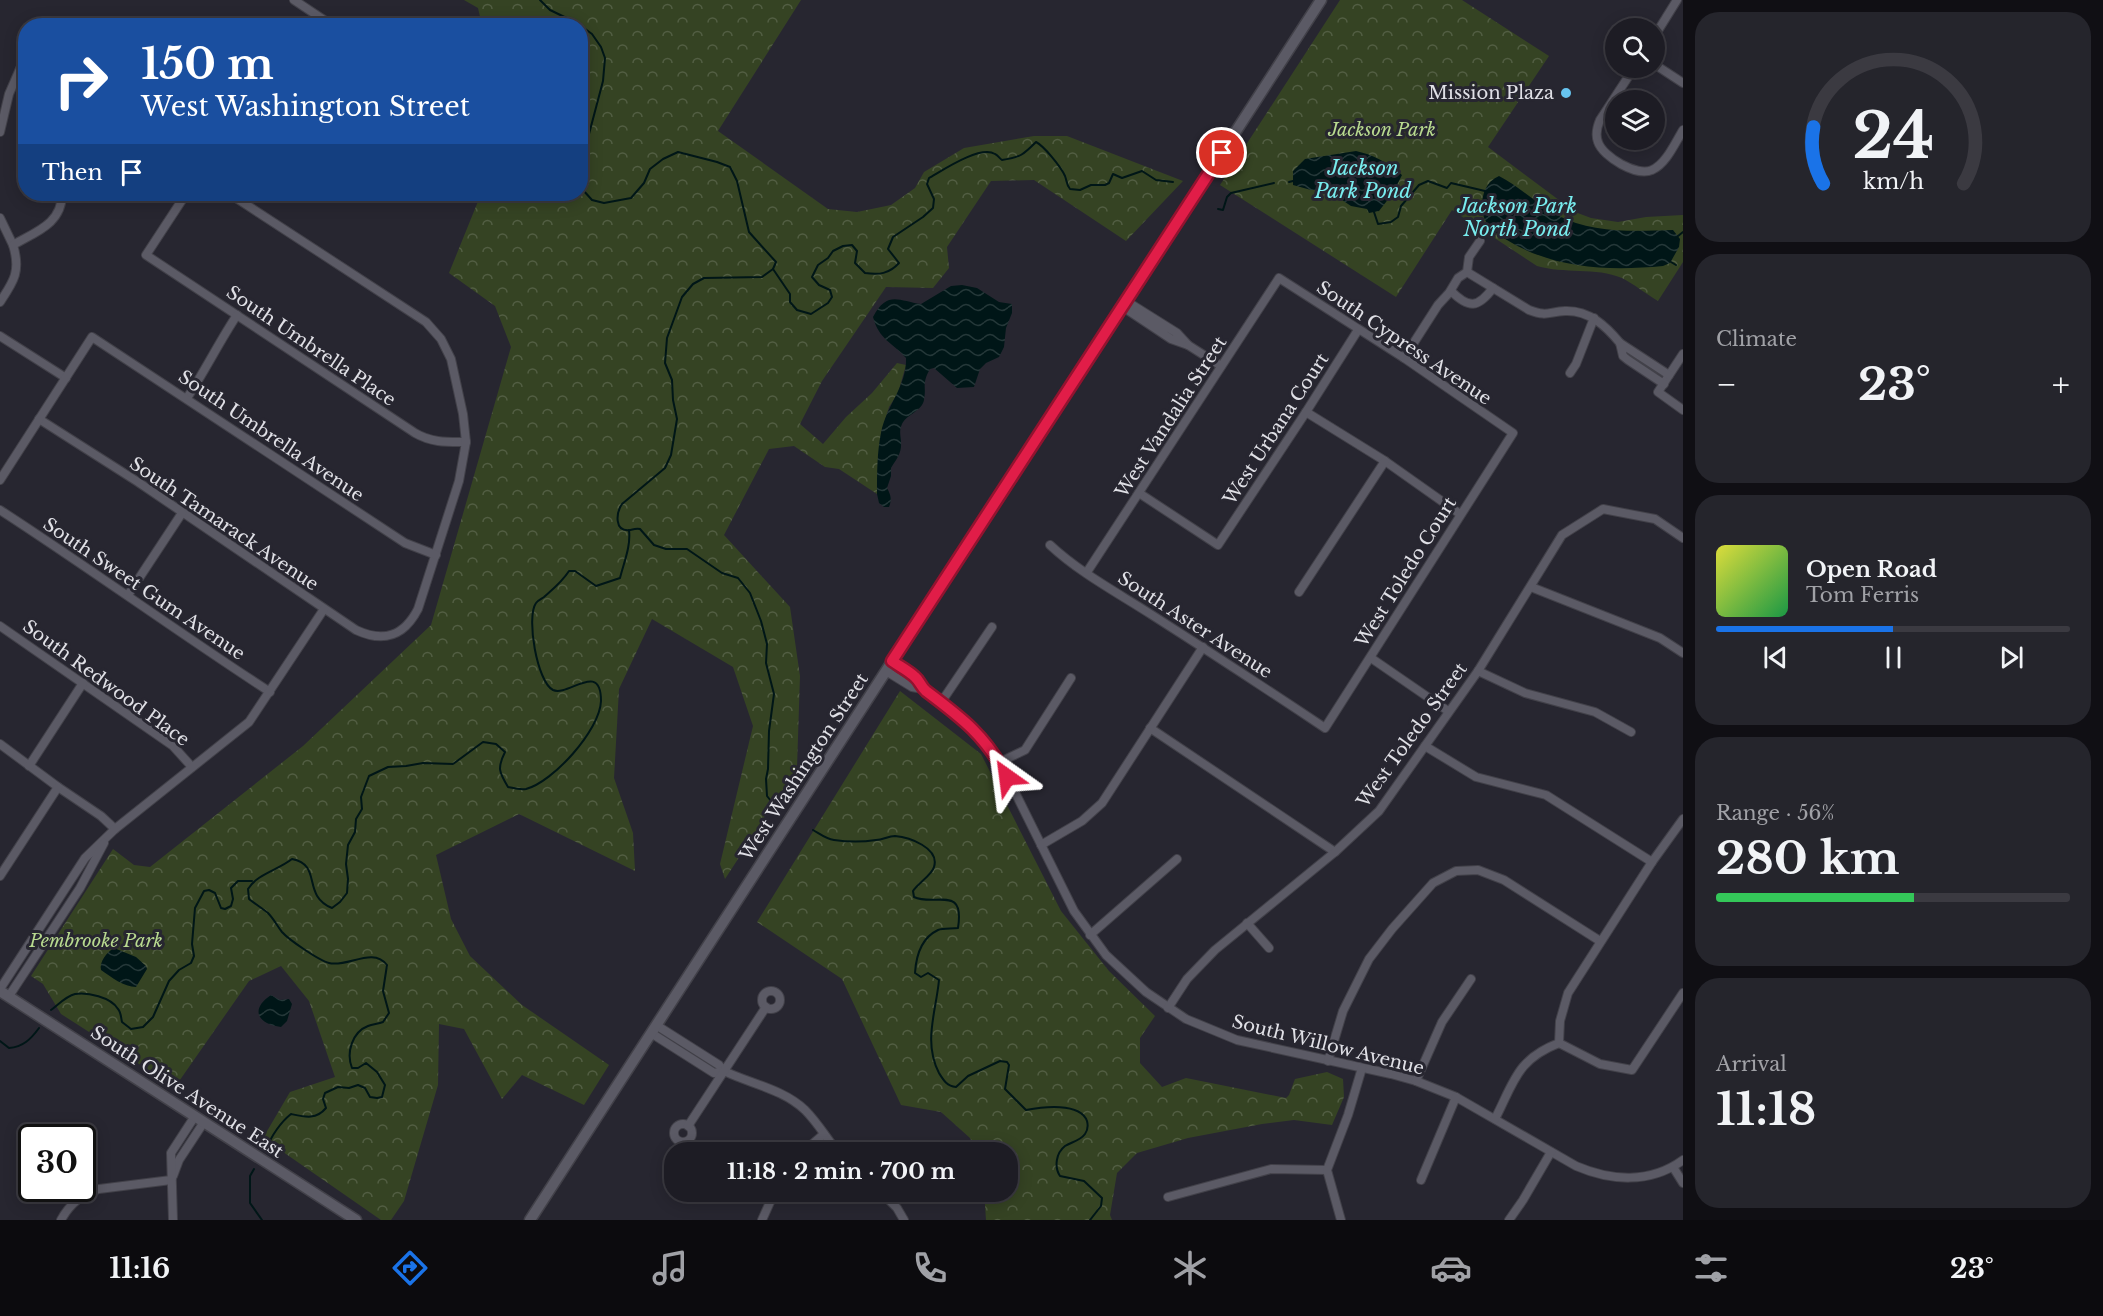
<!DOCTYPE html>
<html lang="en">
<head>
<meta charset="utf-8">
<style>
  body { margin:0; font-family:"Libre Baskerville",serif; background:#25252c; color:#f1f3f6; height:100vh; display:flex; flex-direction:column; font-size:22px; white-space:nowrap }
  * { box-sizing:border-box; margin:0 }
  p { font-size:20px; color:#a0a1a6 }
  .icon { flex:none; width:33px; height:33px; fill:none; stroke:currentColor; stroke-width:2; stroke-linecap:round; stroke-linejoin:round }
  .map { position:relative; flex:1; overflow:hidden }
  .side { display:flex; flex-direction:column; gap:12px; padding:12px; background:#100f14; width:420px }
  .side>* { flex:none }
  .top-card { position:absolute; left:18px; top:18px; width:570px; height:183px; border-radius:24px; box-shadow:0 3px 15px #0003,0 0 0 2px #3b3a41; background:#1a4fa0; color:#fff; overflow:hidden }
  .tools { position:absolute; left:1605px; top:18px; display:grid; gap:12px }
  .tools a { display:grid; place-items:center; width:60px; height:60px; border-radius:50%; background:#1d1c24; box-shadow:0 3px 15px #0003,0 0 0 2px #3b3a41; font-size:30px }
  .speed { position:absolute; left:18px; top:1124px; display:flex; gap:12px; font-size:30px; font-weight:700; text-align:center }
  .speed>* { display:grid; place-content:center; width:78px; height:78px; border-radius:50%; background:#1d1c24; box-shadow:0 3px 15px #0003,0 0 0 2px #3b3a41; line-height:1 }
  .speed .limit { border:3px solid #111; border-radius:9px; background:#fff; color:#111 }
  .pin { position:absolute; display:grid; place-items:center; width:51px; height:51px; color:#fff; margin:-26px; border:3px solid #fff; border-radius:50%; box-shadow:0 2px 6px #0007 }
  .me { position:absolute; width:66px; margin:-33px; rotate:329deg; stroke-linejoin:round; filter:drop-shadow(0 0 4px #0008) }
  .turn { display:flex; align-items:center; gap:21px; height:126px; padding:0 24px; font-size:27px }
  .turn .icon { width:78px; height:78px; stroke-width:2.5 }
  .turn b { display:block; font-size:42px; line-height:51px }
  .then { display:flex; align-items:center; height:57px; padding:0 24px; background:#0003; gap:12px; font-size:22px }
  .big { font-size:45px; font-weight:800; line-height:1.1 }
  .side .widget { flex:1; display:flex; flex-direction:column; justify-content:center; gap:9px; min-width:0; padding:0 21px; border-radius:24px; background:#25252c }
  .side .dial { align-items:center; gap:0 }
  .dial svg { height:156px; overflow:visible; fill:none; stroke:#3b3a41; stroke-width:7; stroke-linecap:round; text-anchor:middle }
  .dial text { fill:#f1f3f6; stroke:none }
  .song { display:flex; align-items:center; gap:18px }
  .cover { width:72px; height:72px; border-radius:9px; background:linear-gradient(135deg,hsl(60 70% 55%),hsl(140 70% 35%)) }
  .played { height:6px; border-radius:3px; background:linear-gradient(90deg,#1a73e8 50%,#3b3a41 50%) }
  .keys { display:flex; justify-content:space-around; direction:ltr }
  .heat { display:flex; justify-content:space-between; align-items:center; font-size:33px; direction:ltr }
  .charge { height:9px; border-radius:4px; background:linear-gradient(90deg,#34c759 56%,#3b3a41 0) }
  .trip { position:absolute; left:664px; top:1142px; width:354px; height:60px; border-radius:24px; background:#1d1c24; box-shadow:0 3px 15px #0003,0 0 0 2px #3b3a41; font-weight:800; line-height:60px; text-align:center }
  .tabs { display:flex; height:96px; justify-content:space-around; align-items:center; background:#0c0b0e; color:#a0a1a6 }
  .tabs .icon { width:42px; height:42px }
  .tabs .active { color:#1a73e8 }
  .tabs b { font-size:27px; color:#f1f3f6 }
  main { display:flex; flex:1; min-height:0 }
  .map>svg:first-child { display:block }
</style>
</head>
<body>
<main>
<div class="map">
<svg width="1683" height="1220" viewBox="0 0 1683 1220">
  <defs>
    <pattern id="forest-crowns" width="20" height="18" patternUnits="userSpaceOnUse" patternTransform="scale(1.5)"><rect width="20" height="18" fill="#354323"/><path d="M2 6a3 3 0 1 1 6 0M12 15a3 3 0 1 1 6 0" fill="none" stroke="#525e43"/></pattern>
    <pattern id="water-waves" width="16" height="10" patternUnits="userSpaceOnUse" patternTransform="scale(1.5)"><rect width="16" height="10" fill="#001617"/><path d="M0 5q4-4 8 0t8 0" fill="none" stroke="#253839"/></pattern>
  </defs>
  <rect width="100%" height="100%" fill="#272630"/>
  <g fill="url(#forest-crowns)">
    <path d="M464,0H801L718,131L828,209L857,212L891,205L915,188L924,172L964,148L1034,136H1067L1183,181L1126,241L1034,180L991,181L947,247L949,268L933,288L886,287L822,381L800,424L823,444L846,417L872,393L897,363L906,365L898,393L889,407L881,433L877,494L839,469L825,467L794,446L769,449L724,535L790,607L800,676L797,768L725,879L720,864L753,726L733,667L652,619L619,689L614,778L633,833L635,871L519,814L436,855L451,919L470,956L522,1005L609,1065L584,1105L522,1075L502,1099L464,1029L439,1024L438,1085L404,1201L391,1220H381L263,1138L290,1092L335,1077L309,1001L281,966L249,981L175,1087L61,1014L43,984L31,976L113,849L134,865L150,867L303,746L431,625L511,347L495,306L449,273L481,194H580V26L482,25L478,8Z"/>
    <path d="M1340,0H1462L1549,56L1488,147L1575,212L1591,218L1618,222L1646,217L1683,215V262L1658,301C1646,294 1634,284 1622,278C1596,267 1564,274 1537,266L1452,210L1396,297L1220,185Z"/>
    <path d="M900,691L981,754L1061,911L1109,971L1155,1016L1140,1038V1063L1162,1087L1186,1078L1286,1098L1289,1095L1295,1079L1327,1072L1343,1079L1344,1097L1332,1125L1294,1120L1262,1124L1188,1138L1137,1153L1117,1173L1110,1215L1112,1220H986L984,1191H1008V1152H977L970,1138L941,1112L901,1105L842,979L757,922Z"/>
  </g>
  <g fill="url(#water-waves)">
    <path d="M1356,151C1374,155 1387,162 1402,175L1393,193L1379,211L1369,213L1367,209L1351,206L1327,190H1311L1293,185V171L1305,159Z"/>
    <path d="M1499,176C1520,187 1537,204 1557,215C1592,234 1635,231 1673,230L1680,239L1679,247L1670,263L1663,266C1609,271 1554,269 1507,240C1493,232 1482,223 1482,206C1482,193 1487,181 1499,176Z"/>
    <path d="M962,285L977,288L999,302L1012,304V313L1006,328L1004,347L999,357L986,363L980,369L974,387L957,388L934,368L930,369C921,385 927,386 924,400C922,411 907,414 902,424C898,432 902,439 901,447C900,456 895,461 891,468V476L887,488C891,495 892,500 889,507H884L879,503L877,494C877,474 877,452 881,433C886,406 907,386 906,358C892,342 879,340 873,317C887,290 899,301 921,304L951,286Z"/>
    <path d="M114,948L136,957L146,966L147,969L136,987C124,987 111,977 101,970C99,962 107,952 114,948Z"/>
    <path d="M271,995L280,1000L289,999L292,1004L287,1021L281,1027C257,1024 250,1009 271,995Z"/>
  </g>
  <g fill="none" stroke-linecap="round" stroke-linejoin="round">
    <g stroke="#001617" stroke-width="2">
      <path d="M540,0L550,10L577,23L592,34L601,47L605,58L603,81L580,168"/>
      <path d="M1289,182L1293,181"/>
      <path d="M580,184L583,190L592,200L604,203L631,198L644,183L650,169L663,159L678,152L717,162L730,167L737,181L749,232L776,262L773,269L762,277L704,278L693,284L682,297L667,338L665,363L672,380L673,400L677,419L671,455L665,468L622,504C616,513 614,532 630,530C634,529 637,528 640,529L654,545L666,549H687L722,573L738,578L750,593L761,621L767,644L766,663L774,694L769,731L768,769L766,779L767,796L775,806"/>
      <path d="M1218,209L1223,210L1227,197L1231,193L1274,183"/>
      <path d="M1374,212L1378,224L1391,222L1398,217L1401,206L1419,185L1428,181L1447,188L1451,183L1485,191"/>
      <path d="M1678,236L1683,232"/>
      <path d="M1671,262L1676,265"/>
      <path d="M773,269L790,294V302L797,310L811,314L828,303L832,297L830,290L819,285L812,277L818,265L828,258L833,251L843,246L852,245L857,251L855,263L865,273C879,275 889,274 899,263L888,249L893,237L923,217L933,208L934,199L927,184L929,178C943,170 980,145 995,154C998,155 999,158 1002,160C1021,157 1023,155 1036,142C1044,146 1061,167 1065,176C1067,181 1066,184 1070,189L1080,190L1091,185H1105L1109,183L1113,174L1122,178L1142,171L1156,180L1173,182"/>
      <path d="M813,830C820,834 826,839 834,840C848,842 863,842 876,840C883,840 888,836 895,836C909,837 940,848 934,867C932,875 918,883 913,891L914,897C935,907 965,884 958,928C952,929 943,928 938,930C921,938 916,957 915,973L921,977L928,973L939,980C936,1012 923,1042 939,1073C944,1081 947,1086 956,1087L968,1076L1000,1061L1007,1062L1009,1065L1005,1089L1026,1110C1042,1107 1080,1102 1087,1121C1088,1125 1088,1130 1085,1134C1080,1141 1071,1142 1065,1146C1056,1153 1054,1167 1060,1176L1084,1181L1102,1198L1101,1206L1090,1220"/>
      <path d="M51,1010C58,1005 66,996 75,994C87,992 111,997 118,1009C121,1012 121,1018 122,1022L131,1029L143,1027L153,1017L169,981L179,970L191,963L194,956L192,944L195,908L204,891L209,890L215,893L221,908L225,909L231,906L233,899L231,888L238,881H252"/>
      <path d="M0,1041L9,1048C23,1047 31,1039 39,1028"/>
      <path d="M267,1148C271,1136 281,1122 291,1114C305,1117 316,1120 326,1108L323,1099L325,1093L338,1087L349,1088L358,1085L365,1088L370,1097L377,1098L382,1097L385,1085L377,1072L366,1063L358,1068H352C346,1053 352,1032 368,1026C373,1024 378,1024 383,1022L389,1013L383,991L387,965C373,946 347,968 329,963C320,961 289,940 282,932C277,926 274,919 268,913C262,908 255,904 249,899L248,889C257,874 278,870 292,859C323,865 301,895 332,908L340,902L347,893L348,879L346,864L348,845L355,832L356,819L362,809L361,797L369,776L388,767L406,766L423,763L453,764L483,742L496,744L505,752C497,768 499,772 508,787C513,788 520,790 526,789C553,782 600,730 601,701C601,660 568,697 553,690C537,682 526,617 536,603C538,600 541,599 544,597C553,589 562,582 569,571H575L596,586L620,578C624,562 631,546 629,530"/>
      <path d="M254,1169L250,1176V1203L262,1220"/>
    </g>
    <g stroke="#424149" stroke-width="10">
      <g id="street">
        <path d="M294,0L333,26"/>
        <path d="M1654,37L1677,0"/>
        <path d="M1654,64L1683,83"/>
        <path d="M1634,68L1600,120C1597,127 1595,134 1598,142C1603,157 1637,177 1652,170C1666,164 1675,143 1683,130"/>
        <path d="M0,132L9,94L26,55"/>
        <path d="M186,194L146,255L415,433C432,443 448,442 466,442"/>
        <path d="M0,218L13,245"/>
        <path d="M1467,272L1529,310C1547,317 1548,312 1565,311C1589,310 1606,326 1620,343"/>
        <path d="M1451,291C1469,309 1478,308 1493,288"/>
        <path d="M0,302C14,281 21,271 13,245C35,232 62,224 62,194"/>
        <path d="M1123,307L1171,339L1188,345L1177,333L1126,301"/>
        <path d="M0,336L66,378"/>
        <path d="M1188,345L1221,366"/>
        <path d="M1683,354L1658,392L1683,410"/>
        <path d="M1404,358L1438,305L1449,293L1458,278L1467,272L1469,257L1480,241"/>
        <path d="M1570,373L1576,364L1594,318"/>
        <path d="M1664,384L1628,360L1623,356L1620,343L1669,375"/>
        <path d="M187,398C205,371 219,342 237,315"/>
        <path d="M1306,412L1385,461L1460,514"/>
        <path d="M39,419L138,482L356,630C384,643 404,636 418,609L459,481L466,442L463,414L451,359L441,339L426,322L230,194"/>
        <path d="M0,480L92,337L405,543L436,555"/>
        <path d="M1139,493L1218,545L1306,412L1358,330"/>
        <path d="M0,510C91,569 179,633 270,692"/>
        <path d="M1050,545C1080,573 1118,593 1152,615C1210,652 1268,690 1325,728L1513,433L1404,358L1279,278L1087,572"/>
        <path d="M1531,587L1660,638L1683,653"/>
        <path d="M1299,592L1385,461"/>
        <path d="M128,595L182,513"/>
        <path d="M0,626L173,746L192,767"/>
        <path d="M1371,658L1448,711"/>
        <path d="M892,661L917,678L923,689"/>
        <path d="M886,671L912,687L923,689L942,701L977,732L1000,762L1074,911L1106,955L1146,992L1186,1019L1237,1040L1391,1074L1416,1081L1456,1097L1576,1166C1611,1181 1650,1184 1683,1160"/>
        <path d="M1478,671L1525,693L1595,712L1631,732"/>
        <path d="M942,701L992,627"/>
        <path d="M1150,728L1335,852"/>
        <path d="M0,744L58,787L101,816L115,829"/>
        <path d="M1425,746L1476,777L1546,795L1652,862"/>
        <path d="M1000,762L1025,750L1071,678"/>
        <path d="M29,766L83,683"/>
        <path d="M1041,845L1082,821L1102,803L1203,647"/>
        <path d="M0,876L58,787"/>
        <path d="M1247,923L1269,948"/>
        <path d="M1090,935L1177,859"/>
        <path d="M0,989L85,858L115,829L249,722L324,609"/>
        <circle cx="771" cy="1000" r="9"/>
        <path d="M9,996L80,888L104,843"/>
        <path d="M1168,1008L1187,979L1215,950L1335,852L1379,811L1478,671L1562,535L1603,509L1655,519L1683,538"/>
        <path d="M656,1025L719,1065L724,1071C751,1084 783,1089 805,1110C818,1123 827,1139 838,1152"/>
        <path d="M651,1033L714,1073L724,1071"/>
        <path d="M1559,1043L1600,1064L1632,1070L1683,993"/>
        <path d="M1328,1061L1343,1011L1369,959L1392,929L1433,883L1456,871L1478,870L1504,880L1600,941"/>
        <path d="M1416,1081L1442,1022L1471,979"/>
        <path d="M1495,1119C1514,1082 1517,1059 1559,1043L1560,1021L1568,993L1652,862L1683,819"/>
        <circle cx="683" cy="1133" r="9"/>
        <path d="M688,1126L766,1007"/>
        <path d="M803,1152L824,1134"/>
        <path d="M1673,1167L1683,1183"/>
        <path d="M173,1176L179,1160L204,1122"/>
        <path d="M1421,1180L1456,1097"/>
        <path d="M880,1191L897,1208L904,1220"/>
        <path d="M1168,1197L1271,1169L1327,1170"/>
        <path d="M888,1198L894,1191"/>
        <path d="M61,1220C69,1205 82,1194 99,1189L171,1180"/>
        <path d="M173,1220L171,1153L195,1116"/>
        <path d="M762,1220L775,1191"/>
        <path d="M1341,1220L1327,1170L1348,1115L1362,1068"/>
        <path d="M1509,1220L1523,1200L1551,1152"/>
      </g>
    </g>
    <g stroke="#424149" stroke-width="13">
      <g id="secondary">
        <path d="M0,991L356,1220"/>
        <path d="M530,1220L1321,0"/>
      </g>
    </g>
    <use href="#street" stroke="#5b5a65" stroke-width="8"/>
    <use href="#secondary" stroke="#5b5a65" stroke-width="10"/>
  </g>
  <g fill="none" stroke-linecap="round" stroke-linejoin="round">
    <g stroke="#92132f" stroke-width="15">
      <path id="route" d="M1007,777C986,736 962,718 926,691C921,687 920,681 915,677C909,671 899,666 892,661L1222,153"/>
    </g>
    <use href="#route" stroke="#e11d48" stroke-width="10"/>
  </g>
  <circle fill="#67c4ef" stroke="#272630" stroke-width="2" cx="1566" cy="93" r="6"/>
  <g text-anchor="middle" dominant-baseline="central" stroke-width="6" stroke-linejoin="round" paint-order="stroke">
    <g font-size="18" fill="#e0e0e6" stroke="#272630" text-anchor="end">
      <text x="1554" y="93">Mission Plaza</text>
    </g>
    <g font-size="18" font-style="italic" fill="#b8da8f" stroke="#272630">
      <text x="1382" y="130">Jackson Park</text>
      <text x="96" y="941">Pembrooke Park</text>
    </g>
    <g font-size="18" fill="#e0e0e6" stroke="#272630">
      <text transform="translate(1404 343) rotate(34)">South Cypress Avenue</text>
      <text transform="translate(311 346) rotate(34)">South Umbrella Place</text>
      <text transform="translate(1171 417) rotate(-57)">West Vandalia Street</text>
      <text transform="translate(1276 429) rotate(-57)">West Urbana Court</text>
      <text transform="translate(271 436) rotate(34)">South Umbrella Avenue</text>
      <text transform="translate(224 524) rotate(34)">South Tamarack Avenue</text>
      <text transform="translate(1406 572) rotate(-58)">West Toledo Court</text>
      <text transform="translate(144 589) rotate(34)">South Sweet Gum Avenue</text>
      <text transform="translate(1195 625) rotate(33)">South Aster Avenue</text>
      <text transform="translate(106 683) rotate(36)">South Redwood Place</text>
      <text transform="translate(1412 735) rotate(-54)">West Toledo Street</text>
      <text transform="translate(804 767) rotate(-57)">West Washington Street</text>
      <text transform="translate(1328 1045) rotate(14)">South Willow Avenue</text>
      <text transform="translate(187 1092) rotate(33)">South Olive Avenue East</text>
    </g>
    <g font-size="20" font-style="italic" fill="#78edef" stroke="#272630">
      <text x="1363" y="168">Jackson<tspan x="1363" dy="23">Park Pond</tspan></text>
      <text x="1517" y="206">Jackson Park<tspan x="1517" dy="23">North Pond</tspan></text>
    </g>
  </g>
</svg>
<div class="tools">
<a><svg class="icon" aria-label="search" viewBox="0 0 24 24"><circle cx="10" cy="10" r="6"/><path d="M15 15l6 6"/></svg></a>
<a><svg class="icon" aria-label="layers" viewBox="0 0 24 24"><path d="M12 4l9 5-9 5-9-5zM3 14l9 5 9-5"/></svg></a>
</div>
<div class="speed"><div class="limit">30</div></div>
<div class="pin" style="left:1222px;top:153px;background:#d93025"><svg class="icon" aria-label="arrive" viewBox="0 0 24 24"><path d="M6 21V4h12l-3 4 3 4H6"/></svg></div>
<svg class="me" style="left:1007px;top:777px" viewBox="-20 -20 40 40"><path d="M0-17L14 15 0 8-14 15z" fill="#e11d48" stroke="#fff" stroke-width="4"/></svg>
<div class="trip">11:18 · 2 min · 700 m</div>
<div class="top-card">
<div class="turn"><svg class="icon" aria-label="right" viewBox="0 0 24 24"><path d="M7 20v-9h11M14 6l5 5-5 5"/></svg><div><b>150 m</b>West Washington Street</div></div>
<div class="then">Then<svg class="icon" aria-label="arrive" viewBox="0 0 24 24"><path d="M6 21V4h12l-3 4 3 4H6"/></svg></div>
</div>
</div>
<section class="side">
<div class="widget dial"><svg viewBox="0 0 100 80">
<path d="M14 69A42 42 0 1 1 86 69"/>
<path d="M14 69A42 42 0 0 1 9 40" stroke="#1a73e8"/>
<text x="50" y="56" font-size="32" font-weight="700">24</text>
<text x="50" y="72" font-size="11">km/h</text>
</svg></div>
<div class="widget"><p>Climate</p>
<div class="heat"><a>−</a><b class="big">23°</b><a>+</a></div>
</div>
<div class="widget">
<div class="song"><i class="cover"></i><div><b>Open Road</b><p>Tom Ferris</p></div></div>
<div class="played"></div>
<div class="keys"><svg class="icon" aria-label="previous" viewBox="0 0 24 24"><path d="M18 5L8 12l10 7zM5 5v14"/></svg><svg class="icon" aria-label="pause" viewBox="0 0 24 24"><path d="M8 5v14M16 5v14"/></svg><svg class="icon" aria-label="next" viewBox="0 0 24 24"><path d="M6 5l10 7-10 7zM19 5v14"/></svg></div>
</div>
<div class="widget"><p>Range · 56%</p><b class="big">280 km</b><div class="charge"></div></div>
<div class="widget"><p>Arrival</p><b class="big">11:18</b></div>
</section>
</main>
<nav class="tabs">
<b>11:16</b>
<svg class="icon active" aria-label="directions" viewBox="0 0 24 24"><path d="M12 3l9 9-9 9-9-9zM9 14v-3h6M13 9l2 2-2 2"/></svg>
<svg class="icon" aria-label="music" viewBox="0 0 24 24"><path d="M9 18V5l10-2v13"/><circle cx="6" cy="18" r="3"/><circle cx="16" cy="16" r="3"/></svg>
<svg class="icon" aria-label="phone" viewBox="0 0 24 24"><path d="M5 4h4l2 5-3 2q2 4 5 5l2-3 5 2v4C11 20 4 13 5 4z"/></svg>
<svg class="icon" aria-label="climate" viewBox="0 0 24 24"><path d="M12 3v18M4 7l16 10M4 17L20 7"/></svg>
<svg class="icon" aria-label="car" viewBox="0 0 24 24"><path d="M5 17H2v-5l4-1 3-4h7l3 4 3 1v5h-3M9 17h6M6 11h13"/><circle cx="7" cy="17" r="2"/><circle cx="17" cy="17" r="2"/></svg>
<svg class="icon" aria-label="filters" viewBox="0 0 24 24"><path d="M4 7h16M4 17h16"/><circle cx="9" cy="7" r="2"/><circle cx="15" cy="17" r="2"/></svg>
<b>23°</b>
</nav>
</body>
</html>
